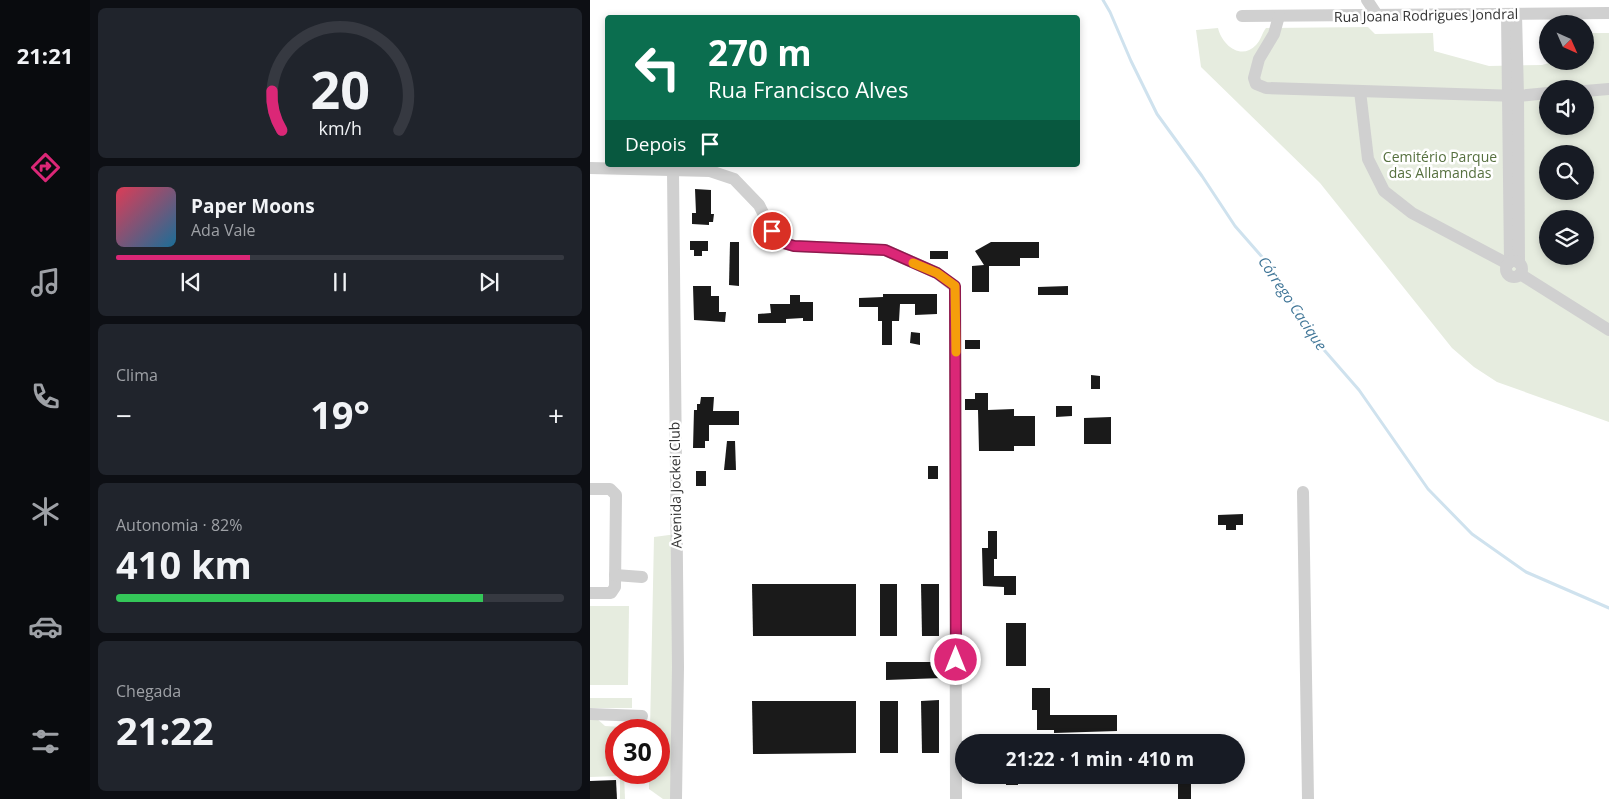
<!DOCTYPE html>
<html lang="pt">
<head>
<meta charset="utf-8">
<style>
  body { margin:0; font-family:"Open Sans",sans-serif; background:#20242c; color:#f1f3f6; height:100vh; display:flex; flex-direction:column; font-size:19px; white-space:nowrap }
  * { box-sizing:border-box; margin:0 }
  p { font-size:16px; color:#9ea1a6 }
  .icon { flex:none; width:28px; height:28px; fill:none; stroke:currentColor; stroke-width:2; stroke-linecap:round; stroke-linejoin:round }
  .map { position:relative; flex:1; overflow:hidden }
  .side { display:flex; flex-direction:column; gap:8px; padding:8px; background:#0d0f14; width:500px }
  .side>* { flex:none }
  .banner { position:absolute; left:15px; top:15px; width:475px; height:152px; border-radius:5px; box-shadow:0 2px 8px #0003; background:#0b6e4f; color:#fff; overflow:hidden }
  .needle { width:32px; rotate:135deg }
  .tools { position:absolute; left:949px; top:15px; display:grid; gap:10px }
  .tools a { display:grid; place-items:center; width:55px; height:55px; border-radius:50%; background:#171b24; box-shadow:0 2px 8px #0003; font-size:25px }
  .speed { position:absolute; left:15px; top:719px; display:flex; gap:10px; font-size:25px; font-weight:700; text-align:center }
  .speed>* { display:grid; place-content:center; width:65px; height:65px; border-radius:50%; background:#171b24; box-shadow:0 2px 8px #0003; line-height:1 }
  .speed .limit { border:8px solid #d22; background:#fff; color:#111 }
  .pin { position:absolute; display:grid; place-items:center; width:42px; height:42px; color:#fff; margin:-21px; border:2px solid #fff; border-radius:50%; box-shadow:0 1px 5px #0007 }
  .me { position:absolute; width:55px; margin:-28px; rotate:0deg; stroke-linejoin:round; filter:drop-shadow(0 0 4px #0008) }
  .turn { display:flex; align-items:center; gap:18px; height:105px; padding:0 20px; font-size:22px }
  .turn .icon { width:65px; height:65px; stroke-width:2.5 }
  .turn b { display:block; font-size:35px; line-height:42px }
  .then { display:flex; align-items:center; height:48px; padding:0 20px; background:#0003; gap:10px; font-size:19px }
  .big { font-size:38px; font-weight:700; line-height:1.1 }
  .side .tile { flex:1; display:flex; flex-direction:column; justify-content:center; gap:8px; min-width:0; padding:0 18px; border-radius:8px; background:#20242c }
  .side .dial { align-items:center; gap:0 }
  .dial svg { height:130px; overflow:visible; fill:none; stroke:#363941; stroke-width:7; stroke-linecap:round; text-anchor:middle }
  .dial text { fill:#f1f3f6; stroke:none }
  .song { display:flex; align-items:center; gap:15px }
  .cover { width:60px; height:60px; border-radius:8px; background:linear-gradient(135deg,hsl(350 70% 55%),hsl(200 70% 35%)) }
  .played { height:5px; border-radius:2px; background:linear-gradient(90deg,#db2777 30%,#363941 30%) }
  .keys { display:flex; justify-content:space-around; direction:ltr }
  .heat { display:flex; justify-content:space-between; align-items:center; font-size:28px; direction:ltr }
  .charge { height:8px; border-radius:4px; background:linear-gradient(90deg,#34c759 82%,#363941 0) }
  .trip { position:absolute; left:365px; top:734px; width:290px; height:50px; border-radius:25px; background:#171b24; box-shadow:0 2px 8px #0003; font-weight:700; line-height:50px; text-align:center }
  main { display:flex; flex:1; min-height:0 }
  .tabs { display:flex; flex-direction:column; width:90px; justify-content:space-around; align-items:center; background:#090b0e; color:#9ea1a6 }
  .tabs .icon { width:35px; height:35px }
  .tabs .selected { color:#db2777 }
  .tabs b { font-size:22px; color:#f1f3f6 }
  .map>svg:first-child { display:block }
</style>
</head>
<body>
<main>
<nav class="tabs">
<b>21:21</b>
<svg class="icon selected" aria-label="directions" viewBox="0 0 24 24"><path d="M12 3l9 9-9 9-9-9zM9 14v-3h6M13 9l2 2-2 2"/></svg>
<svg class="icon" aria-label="music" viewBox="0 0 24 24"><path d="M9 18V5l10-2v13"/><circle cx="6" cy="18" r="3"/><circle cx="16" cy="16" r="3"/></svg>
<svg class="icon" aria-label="phone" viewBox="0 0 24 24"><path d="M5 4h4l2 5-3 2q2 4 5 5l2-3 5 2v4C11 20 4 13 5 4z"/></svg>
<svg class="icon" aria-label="climate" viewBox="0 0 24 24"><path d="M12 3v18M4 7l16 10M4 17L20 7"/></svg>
<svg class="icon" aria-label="car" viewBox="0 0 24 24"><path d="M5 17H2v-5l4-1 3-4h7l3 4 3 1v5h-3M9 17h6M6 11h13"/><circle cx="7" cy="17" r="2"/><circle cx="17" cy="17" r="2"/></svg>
<svg class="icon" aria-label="filters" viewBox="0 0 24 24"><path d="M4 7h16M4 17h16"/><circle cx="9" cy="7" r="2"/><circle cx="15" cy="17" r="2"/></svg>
</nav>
<section class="side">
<div class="tile dial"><svg viewBox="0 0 100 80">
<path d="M14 69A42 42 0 1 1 86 69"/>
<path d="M14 69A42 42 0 0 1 8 45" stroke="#db2777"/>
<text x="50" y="56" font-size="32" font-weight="700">20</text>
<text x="50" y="72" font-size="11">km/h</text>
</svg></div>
<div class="tile">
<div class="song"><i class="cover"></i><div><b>Paper Moons</b><p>Ada Vale</p></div></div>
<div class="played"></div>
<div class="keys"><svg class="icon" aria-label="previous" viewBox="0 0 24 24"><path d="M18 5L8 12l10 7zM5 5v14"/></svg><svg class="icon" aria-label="pause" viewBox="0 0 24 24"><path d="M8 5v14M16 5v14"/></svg><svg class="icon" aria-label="next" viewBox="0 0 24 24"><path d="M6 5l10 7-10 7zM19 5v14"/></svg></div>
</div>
<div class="tile"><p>Clima</p>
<div class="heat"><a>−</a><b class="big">19°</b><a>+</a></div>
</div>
<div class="tile"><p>Autonomia · 82%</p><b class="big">410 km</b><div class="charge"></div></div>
<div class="tile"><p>Chegada</p><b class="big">21:22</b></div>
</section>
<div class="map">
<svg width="1019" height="799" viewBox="0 0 1019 799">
  <rect width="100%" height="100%" fill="#fff"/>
  <g fill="#e6ecdf" fill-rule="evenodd">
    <path d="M778,27L785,34L843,33L844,51L899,66L952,65L966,61H995L996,33H1019V422L907,382L884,367L862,348L730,183L611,67L606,30L628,28C632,45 651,61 666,45C671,40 672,33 676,28ZM958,89H995V126H958ZM958,154H995V191H958ZM958,219H995V256H958Z"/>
    <path d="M79,535H84L82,799H73L59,789V773L69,772V730H60L64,537Z"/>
    <path d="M0,606H39L38,685H0Z"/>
    <rect x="0" y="698" width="42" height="10"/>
    <path d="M6,718L15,726L33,727V730H26V772L34,773L35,799H30V776L0,777V719Z"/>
  </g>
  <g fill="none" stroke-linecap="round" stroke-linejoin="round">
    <path stroke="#cfe2ee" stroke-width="3" d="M513,0L520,12L541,61L567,114L612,176L645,226L680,266L728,343L769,390L838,489L882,534L936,572L1019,608"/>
  </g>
  <g fill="#1a1a1a">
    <path d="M105,189L121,190V214H124L123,222H119V225L102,224V213H106Z"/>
    <path d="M100,241H118V251H112V256H104V250H100Z"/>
    <path d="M140,242H149V286L139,285Z"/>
    <path d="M401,242H449V258H430V266H399V292H382V266L394,265L385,251Z"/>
    <rect x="340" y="251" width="18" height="8"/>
    <path d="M103,286H121V296H129V312H136L135,322L104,320Z"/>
    <path d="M478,286V295H448V287Z"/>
    <path d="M293,294H347V314L325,315V304H310L309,321H302V345H292V321H288V307H269V298L293,297Z"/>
    <path d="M200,295H210V302H223V321H213V318L196,319V323H168V314L181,313L180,304H200Z"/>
    <path d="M321,332L330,333V345L320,343Z"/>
    <rect x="375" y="340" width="15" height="9"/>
    <path d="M501,375L510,376V389H501Z"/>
    <path d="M385,393H398V410L424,409V416H445V446H424V451H389L388,410H375V399H385Z"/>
    <path d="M111,397H124L123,411H149V425H119V441H115V448H103L104,410H107V404H110Z"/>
    <path d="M466,406H482V416L466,417Z"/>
    <path d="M521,417V444H494V418Z"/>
    <path d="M137,441H145L146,470H134Z"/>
    <rect x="338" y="466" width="10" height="13"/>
    <rect x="106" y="471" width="10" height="15"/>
    <path d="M653,514V525H646V530H636V525H628V515Z"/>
    <path d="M398,531H407V559H404V576H426V595H414V587L393,586L392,548H398Z"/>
    <path d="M162,584H266V636H163Z"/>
    <rect x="290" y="584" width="17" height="52"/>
    <path d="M331,584H349V636H332Z"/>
    <rect x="416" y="623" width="20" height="43"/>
    <path d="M296,662H350L352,678L296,680Z"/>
    <path d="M442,688H460V715H527V731L464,733V730H447V710H442Z"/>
    <path d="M349,700V753H332L331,701Z"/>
    <path d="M162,701H266V753L163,754Z"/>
    <rect x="290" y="701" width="18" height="52"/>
    <rect x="416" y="775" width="12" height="10"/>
    <rect x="454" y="775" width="12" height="9"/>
    <rect x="588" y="775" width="13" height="24"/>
    <path d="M26,780L27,799H0V781Z"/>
  </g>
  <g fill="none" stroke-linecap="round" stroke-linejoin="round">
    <g stroke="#d0d0d0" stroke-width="12">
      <path d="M777,0L787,15"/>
      <path d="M917,14L920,262"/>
      <path d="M926,14L928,96L929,263"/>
      <path d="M652,16L1019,13"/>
      <path d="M689,16L684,34L669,59L664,78L666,84L676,88L928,96L958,93"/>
      <path d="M770,91L778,159L794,191L822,213L918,264"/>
      <path d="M995,91L1019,89"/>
      <path d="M0,168L120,171L144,179L169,205L182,231L190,242L204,246L295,250L347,273L365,287L366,799"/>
      <path d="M83,171L88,667L86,799"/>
      <circle cx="924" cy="269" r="8"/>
      <path d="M930,274L1019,330"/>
      <path d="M0,489H20L26,495L25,587L21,593H0"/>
      <path d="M713,492L718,799"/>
      <path d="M25,575L52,577"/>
      <path d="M0,714L52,716"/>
    </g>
  </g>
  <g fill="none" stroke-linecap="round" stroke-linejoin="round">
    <g stroke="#8e194d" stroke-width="12">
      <path id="route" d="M182,231L190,242L204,246L295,250L347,273L365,286L366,660"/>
    </g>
    <use href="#route" stroke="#db2777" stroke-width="9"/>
    <path stroke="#f59e0b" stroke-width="9" d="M323,263L347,273L365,286L366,352"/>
  </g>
  <g text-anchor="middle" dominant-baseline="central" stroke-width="5" stroke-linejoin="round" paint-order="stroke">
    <g font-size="14" fill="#333" stroke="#fff">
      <text transform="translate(836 15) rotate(-1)">Rua Joana Rodrigues Jondral</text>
      <text transform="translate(85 485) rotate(-91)">Avenida Jockei Club</text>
    </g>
    <g font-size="14" fill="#56703f" stroke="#fff">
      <text x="850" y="156">Cemitério Parque<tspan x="850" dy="16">das Allamandas</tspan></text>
    </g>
    <g font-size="15" font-style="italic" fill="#3f7597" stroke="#fff">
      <text transform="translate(703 303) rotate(56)">Córrego Cacique</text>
    </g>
  </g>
</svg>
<div class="tools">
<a><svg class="needle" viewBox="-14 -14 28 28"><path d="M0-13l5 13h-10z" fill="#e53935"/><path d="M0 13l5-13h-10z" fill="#9ea1a6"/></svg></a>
<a><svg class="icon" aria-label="sound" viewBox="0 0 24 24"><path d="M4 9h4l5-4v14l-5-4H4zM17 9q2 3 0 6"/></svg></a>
<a><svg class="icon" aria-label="search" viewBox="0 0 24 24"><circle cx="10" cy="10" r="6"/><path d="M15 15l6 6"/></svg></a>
<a><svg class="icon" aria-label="layers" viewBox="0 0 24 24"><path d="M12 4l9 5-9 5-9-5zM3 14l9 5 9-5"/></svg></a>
</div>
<div class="speed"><div class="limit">30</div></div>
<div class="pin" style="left:182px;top:231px;background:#d93025"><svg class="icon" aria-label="arrive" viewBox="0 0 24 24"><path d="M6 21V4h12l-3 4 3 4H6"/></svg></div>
<svg class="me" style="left:366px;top:660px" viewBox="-20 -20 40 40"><circle r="17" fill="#db2777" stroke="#fff" stroke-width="3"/><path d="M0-11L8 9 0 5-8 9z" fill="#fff"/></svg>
<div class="trip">21:22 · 1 min · 410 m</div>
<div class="banner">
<div class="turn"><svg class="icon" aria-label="left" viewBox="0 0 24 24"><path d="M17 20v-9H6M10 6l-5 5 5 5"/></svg><div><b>270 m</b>Rua Francisco Alves</div></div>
<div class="then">Depois<svg class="icon" aria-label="arrive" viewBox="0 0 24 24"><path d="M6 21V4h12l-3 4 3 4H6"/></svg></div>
</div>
</div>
</main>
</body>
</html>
